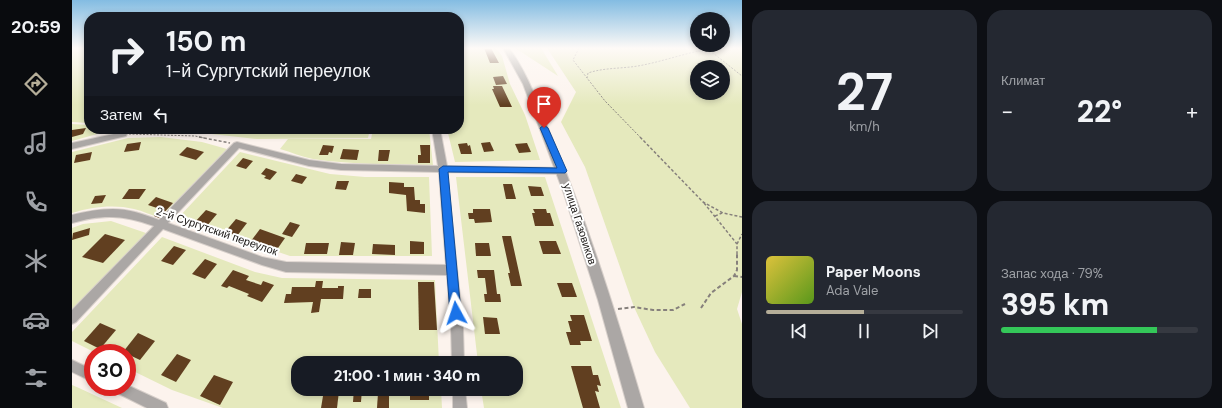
<!DOCTYPE html>
<html lang="ru">
<head>
<meta charset="utf-8">
<style>
  body { margin:0; font-family:"DM Sans",sans-serif; background:#242831; color:#f1f3f6; height:100vh; display:flex; flex-direction:column; font-size:15px; white-space:nowrap }
  * { box-sizing:border-box; margin:0 }
  p { font-size:13px; color:#9ea1a6 }
  .icon { flex:none; width:22px; height:22px; fill:none; stroke:currentColor; stroke-width:2; stroke-linecap:round; stroke-linejoin:round }
  .map { position:relative; flex:1; overflow:hidden }
  .drawer { display:flex; flex-direction:column; gap:10px; padding:10px; background:#0d0f14; width:480px }
  .drawer>* { flex:none }
  .guide { position:absolute; left:12px; top:12px; width:380px; height:122px; border-radius:16px; box-shadow:0 2px 6px #0003; background:#171b24; color:#f1f3f6; overflow:hidden }
  .tools { position:absolute; left:618px; top:12px; display:grid; gap:8px }
  .tools a { display:grid; place-items:center; width:40px; height:40px; border-radius:50%; background:#171b24; box-shadow:0 2px 6px #0003; font-size:20px }
  .speed { position:absolute; left:12px; top:344px; display:flex; gap:8px; font-size:20px; font-weight:700; text-align:center }
  .speed>* { display:grid; place-content:center; width:52px; height:52px; border-radius:50%; background:#171b24; box-shadow:0 2px 6px #0003; line-height:1 }
  .speed .limit { border:6px solid #d22; background:#fff; color:#111 }
  .pin { position:absolute; display:grid; place-items:center; width:34px; height:34px; color:#fff; margin:-41px -17px; border-radius:50% 50% 50% 0; rotate:-45deg; box-shadow:0 0 4px #0007 }
  .pin .icon { rotate:45deg }
  .me { position:absolute; width:44px; margin:-22px; rotate:355deg; stroke-linejoin:round; filter:drop-shadow(0 0 3px #0008) }
  .turn { display:flex; align-items:center; gap:14px; height:84px; padding:0 16px; font-size:18px }
  .turn .icon { width:52px; height:52px; stroke-width:2.5 }
  .turn b { display:block; font-size:28px; line-height:34px }
  .then { display:flex; align-items:center; height:38px; padding:0 16px; background:#0003; gap:8px; font-size:15px }
  .big { font-size:30px; font-weight:800; line-height:1.1 }
  .drawer .widget { flex:1; display:flex; flex-direction:column; justify-content:center; gap:6px; min-width:0; padding:0 14px; border-radius:16px; background:#242831 }
  .drawer .dial { align-items:center; gap:0 }
  .dial b { font-size:52px; line-height:1 }
  .song { display:flex; align-items:center; gap:12px }
  .cover { width:48px; height:48px; border-radius:6px; background:linear-gradient(135deg,hsl(50 70% 55%),hsl(90 70% 35%)) }
  .played { height:4px; border-radius:2px; background:linear-gradient(90deg,#b5ae99 50%,#363941 50%) }
  .keys { display:flex; justify-content:space-around; direction:ltr }
  .heat { display:flex; justify-content:space-between; align-items:center; font-size:22px; direction:ltr }
  .charge { height:6px; border-radius:3px; background:linear-gradient(90deg,#34c759 79%,#363941 0) }
  .drawer .tiles { flex:1; display:grid; gap:10px; grid-template-columns:repeat(2,1fr) }
  .trip { position:absolute; left:219px; top:356px; width:232px; height:40px; border-radius:16px; background:#171b24; box-shadow:0 2px 6px #0003; font-weight:800; line-height:40px; text-align:center }
  main { display:flex; flex:1; min-height:0 }
  .dock { display:flex; flex-direction:column; width:72px; justify-content:space-around; align-items:center; background:#090b0e; color:#9ea1a6 }
  .dock .icon { width:28px; height:28px }
  .dock .on { color:#b5ae99 }
  .dock b { font-size:18px; color:#f1f3f6 }
  .map>svg:first-child { display:block }
</style>
</head>
<body>
<main>
<nav class="dock">
<b>20:59</b>
<svg class="icon on" aria-label="directions" viewBox="0 0 24 24"><path d="M12 3l9 9-9 9-9-9zM9 14v-3h6M13 9l2 2-2 2"/></svg>
<svg class="icon" aria-label="music" viewBox="0 0 24 24"><path d="M9 18V5l10-2v13"/><circle cx="6" cy="18" r="3"/><circle cx="16" cy="16" r="3"/></svg>
<svg class="icon" aria-label="phone" viewBox="0 0 24 24"><path d="M5 4h4l2 5-3 2q2 4 5 5l2-3 5 2v4C11 20 4 13 5 4z"/></svg>
<svg class="icon" aria-label="climate" viewBox="0 0 24 24"><path d="M12 3v18M4 7l16 10M4 17L20 7"/></svg>
<svg class="icon" aria-label="car" viewBox="0 0 24 24"><path d="M5 17H2v-5l4-1 3-4h7l3 4 3 1v5h-3M9 17h6M6 11h13"/><circle cx="7" cy="17" r="2"/><circle cx="17" cy="17" r="2"/></svg>
<svg class="icon" aria-label="filters" viewBox="0 0 24 24"><path d="M4 7h16M4 17h16"/><circle cx="9" cy="7" r="2"/><circle cx="15" cy="17" r="2"/></svg>
</nav>
<div class="map">
<svg width="670" height="408" viewBox="0 0 670 408">
  <rect width="100%" height="100%" fill="#fcf3ed"/>
  <g fill="#e5e9bd" fill-rule="evenodd">
    <path d="M0,48H17V123L0,122Z"/>
    <path d="M387,48H424L430,56L438,84L453,115L468,160L383,162L375,129H387Z"/>
    <path d="M443,48H469L486,76Z"/>
    <path d="M475,48H670V292L665,309L670,324V408H618L583,352L562,307L513,167L489,122L504,92ZM625,67H651V93H625Z"/>
    <path d="M0,124L17,125V129H28L25,134L0,141Z"/>
    <path d="M95,129H298L296,138L185,139Z"/>
    <path d="M301,129H357L361,165C321,164 281,165 241,159C230,157 219,152 208,149L216,139H299Z"/>
    <path d="M89,137L130,142L155,149L88,218C79,215 71,211 62,209C42,204 19,207 0,213V152L56,138Z"/>
    <path d="M168,152L258,174L293,177H357L360,256H218L106,218Z"/>
    <path d="M384,177H473L549,408H412L409,389H444V363H406Z"/>
    <path d="M39,221L74,233L0,312V228L11,224Z"/>
    <path d="M90,237L183,272L210,278L363,280L367,363H226V389H369L370,408H151L100,390L55,368V353H24L0,341V332Z"/>
    <path d="M0,385L7,388L50,408H0Z"/>
  </g>
  <g fill="#613f20">
    <path d="M412,48H419L427,63H418Z"/>
    <path d="M431,76L435,84L424,85L421,77Z"/>
    <path d="M421,86H430L440,107H428L420,89H422Z"/>
    <path d="M14,128L11,134L0,137V130Z"/>
    <path d="M69,142L67,150L52,152L55,144Z"/>
    <path d="M418,142L422,151L412,152L409,143Z"/>
    <path d="M395,143L396,146L398,145L400,154H389L386,144Z"/>
    <path d="M455,143L459,152L447,153L443,144Z"/>
    <path d="M251,145L262,146L260,153L257,152L256,155H247Z"/>
    <path d="M348,145H358V163H346V155H349Z"/>
    <path d="M115,147L132,152L124,160L107,155Z"/>
    <path d="M271,149L287,150L285,160L268,159Z"/>
    <path d="M307,150H318L316,161H306Z"/>
    <path d="M20,152L18,160L2,163L4,155Z"/>
    <path d="M171,158L181,161L174,169L164,166Z"/>
    <path d="M194,168L205,172L198,180L192,178L194,176L189,174Z"/>
    <path d="M224,174L235,177L230,184L219,181Z"/>
    <path d="M265,181H277L274,190L263,189Z"/>
    <path d="M317,182L332,183V187H342L343,200H348V204H353V213L335,211L334,195L317,193Z"/>
    <path d="M431,184H440L444,199H434Z"/>
    <path d="M456,186L469,187L472,196H459Z"/>
    <path d="M57,189H74L67,199H50Z"/>
    <path d="M34,195L30,203L19,204L23,196Z"/>
    <path d="M84,197L101,203L87,218L82,216L88,209L76,205Z"/>
    <path d="M401,209H418L420,222L403,223L402,219H397L396,213H401Z"/>
    <path d="M461,209H474L475,213H478L482,226H463L460,213H463Z"/>
    <path d="M134,210L145,214L134,227L122,223Z"/>
    <path d="M164,219L175,223L165,236L153,232Z"/>
    <path d="M218,222L228,225L220,237L210,234Z"/>
    <path d="M18,228L17,235L0,240L1,233Z"/>
    <path d="M188,229L213,238L206,248L179,241Z"/>
    <path d="M33,234L53,240L31,263L10,257Z"/>
    <path d="M430,236H439L450,286H439L436,273H438Z"/>
    <path d="M338,241L352,242V254H338Z"/>
    <path d="M467,241H484L489,254H471Z"/>
    <path d="M269,242L283,243L281,255H267Z"/>
    <path d="M234,243H257L255,254H232Z"/>
    <path d="M403,243H417L419,256H404Z"/>
    <path d="M301,244L323,245V255L300,254Z"/>
    <path d="M102,246L114,250L101,265L89,261Z"/>
    <path d="M133,259L145,264L133,279L120,274Z"/>
    <path d="M161,270L177,276L174,280L189,285L191,281L202,285L190,302L175,296L177,294L157,286L155,288L149,286Z"/>
    <path d="M405,270H422L425,294H428L429,302H413L412,294H415L413,278H406Z"/>
    <path d="M244,281H251L250,288H266V286H272L271,299H249L247,312L239,313L241,302L212,303L214,294H219L220,287H243Z"/>
    <path d="M346,282H362L365,330H347Z"/>
    <path d="M485,283H500L505,297H490Z"/>
    <path d="M287,289H299V298H286Z"/>
    <path d="M498,315H512L520,341H508L509,345H498L494,332H499L496,321H500Z"/>
    <path d="M411,317L425,318L428,334H413Z"/>
    <path d="M28,323L44,330L28,349L12,341Z"/>
    <path d="M66,333L83,341L68,360L51,352Z"/>
    <path d="M105,354L119,360L104,382L89,375Z"/>
    <path d="M499,366H519L521,375H526L529,386L525,385L527,392L523,391L528,408H511Z"/>
    <path d="M142,375L161,382L148,405L128,396Z"/>
    <path d="M282,389H290L289,402H281Z"/>
    <rect x="338" y="389" width="19" height="11"/>
    <path d="M252,390L267,391L265,408H249Z"/>
    <path d="M306,393H317V408H305Z"/>
  </g>
  <g fill="none" stroke-linecap="round" stroke-linejoin="round">
    <g stroke="#d7cfca" stroke-width="2">
      <g id="minor">
        <path d="M360,129H368L375,166L490,168L494,171L490,174L375,172L391,327L392,363H380L379,327L375,275L214,272L190,265L91,229L4,322L0,324V310L82,226C51,215 31,214 0,223V215C20,210 43,206 63,212C71,214 79,217 87,220L162,143L165,142L237,160L269,164L366,166ZM167,148L237,166L269,170L367,172L374,265L214,262L190,257L96,223Z"/>
        <path d="M51,132L55,134L54,136L0,149V143Z"/>
        <path d="M0,360L21,370V382L0,372Z"/>
        <path d="M55,385L94,403L96,408H75L41,391L39,387H55Z"/>
        <path d="M381,389H393L395,408H381Z"/>
      </g>
    </g>
    <g stroke="#d7cfca" stroke-width="2">
      <path id="tertiary" d="M431,48H437C457,75 467,107 480,138C517,226 545,317 572,408H556L526,300L492,194L451,84Z"/>
    </g>
    <g stroke="#86807c" stroke-width="1" stroke-dasharray="2 1.5" stroke-linecap="butt">
      <path d="M507,48L501,60L515,78"/>
      <path d="M626,51L641,53L670,76"/>
      <path d="M57,134L123,136L132,138"/>
      <path d="M569,138L533,101L515,78L516,73C534,67 553,69 571,65C596,60 619,51 644,48"/>
    </g>
    <g stroke="#86807c" stroke-width="1.5" stroke-dasharray="3 2" stroke-linecap="butt">
      <path d="M127,137L158,143"/>
      <path d="M568,137L631,202L651,213L670,217"/>
      <path d="M632,203L665,244V255"/>
      <path d="M643,216L650,213"/>
      <path d="M665,244L670,234"/>
    </g>
    <g stroke="#86807c" stroke-width="2" stroke-dasharray="4 2.5" stroke-linecap="butt">
      <path d="M662,276L670,277"/>
      <path d="M629,308L639,293L662,276L665,270V254"/>
      <path d="M546,309L562,307L581,310H601L613,304"/>
    </g>
    <use href="#minor" fill="#aba7a5" fill-rule="evenodd"/>
    <use href="#tertiary" fill="#aba7a5" fill-rule="evenodd"/>
  </g>
  <linearGradient id="sky" x2="0" y2="1"><stop stop-color="#83bce2"/><stop offset="0.46" stop-color="#fefaf7"/><stop offset="1" stop-color="#fefaf7" stop-opacity="0"/></linearGradient>
  <rect width="670" height="105" fill="url(#sky)"/>
  <path fill="#1a73e8" stroke="#114b97" d="M472,125L476,128L495,171L493,173L376,172L389,313L388,317L384,318L379,317L378,313L367,169L371,166L485,168L468,128Z"/>
  <g text-anchor="middle" dominant-baseline="central" stroke-width="4" stroke-linejoin="round" paint-order="stroke">
    <g font-size="11" fill="#161311" stroke="#fff">
      <text transform="translate(508 224) rotate(72)">улица Газовиков</text>
      <text transform="translate(145 231) rotate(19)">2-й Сургутский переулок</text>
    </g>
  </g>
</svg>
<div class="tools">
<a><svg class="icon" aria-label="sound" viewBox="0 0 24 24"><path d="M4 9h4l5-4v14l-5-4H4zM17 9q2 3 0 6"/></svg></a>
<a><svg class="icon" aria-label="layers" viewBox="0 0 24 24"><path d="M12 4l9 5-9 5-9-5zM3 14l9 5 9-5"/></svg></a>
</div>
<div class="speed"><div class="limit">30</div></div>
<div class="pin" style="left:472px;top:128px;background:#d93025"><svg class="icon" aria-label="arrive" viewBox="0 0 24 24"><path d="M6 21V4h12l-3 4 3 4H6"/></svg></div>
<svg class="me" style="left:384px;top:313px" viewBox="-20 -20 40 40"><path d="M0-17L14 15 0 8-14 15z" fill="#1a73e8" stroke="#fff" stroke-width="4"/></svg>
<div class="trip">21:00 · 1 мин · 340 m</div>
<div class="guide">
<div class="turn"><svg class="icon" aria-label="right" viewBox="0 0 24 24"><path d="M7 20v-9h11M14 6l5 5-5 5"/></svg><div><b>150 m</b>1-й Сургутский переулок</div></div>
<div class="then">Затем<svg class="icon" aria-label="left" viewBox="0 0 24 24"><path d="M17 20v-9H6M10 6l-5 5 5 5"/></svg></div>
</div>
</div>
<section class="drawer">
<div class="tiles">
<div class="widget dial"><b>27</b><p>km/h</p></div>
<div class="widget"><p>Климат</p>
<div class="heat"><a>−</a><b class="big">22°</b><a>+</a></div>
</div>
<div class="widget">
<div class="song"><i class="cover"></i><div><b>Paper Moons</b><p>Ada Vale</p></div></div>
<div class="played"></div>
<div class="keys"><svg class="icon" aria-label="previous" viewBox="0 0 24 24"><path d="M18 5L8 12l10 7zM5 5v14"/></svg><svg class="icon" aria-label="pause" viewBox="0 0 24 24"><path d="M8 5v14M16 5v14"/></svg><svg class="icon" aria-label="next" viewBox="0 0 24 24"><path d="M6 5l10 7-10 7zM19 5v14"/></svg></div>
</div>
<div class="widget"><p>Запас хода · 79%</p><b class="big">395 km</b><div class="charge"></div></div>
</div>
</section>
</main>
</body>
</html>
